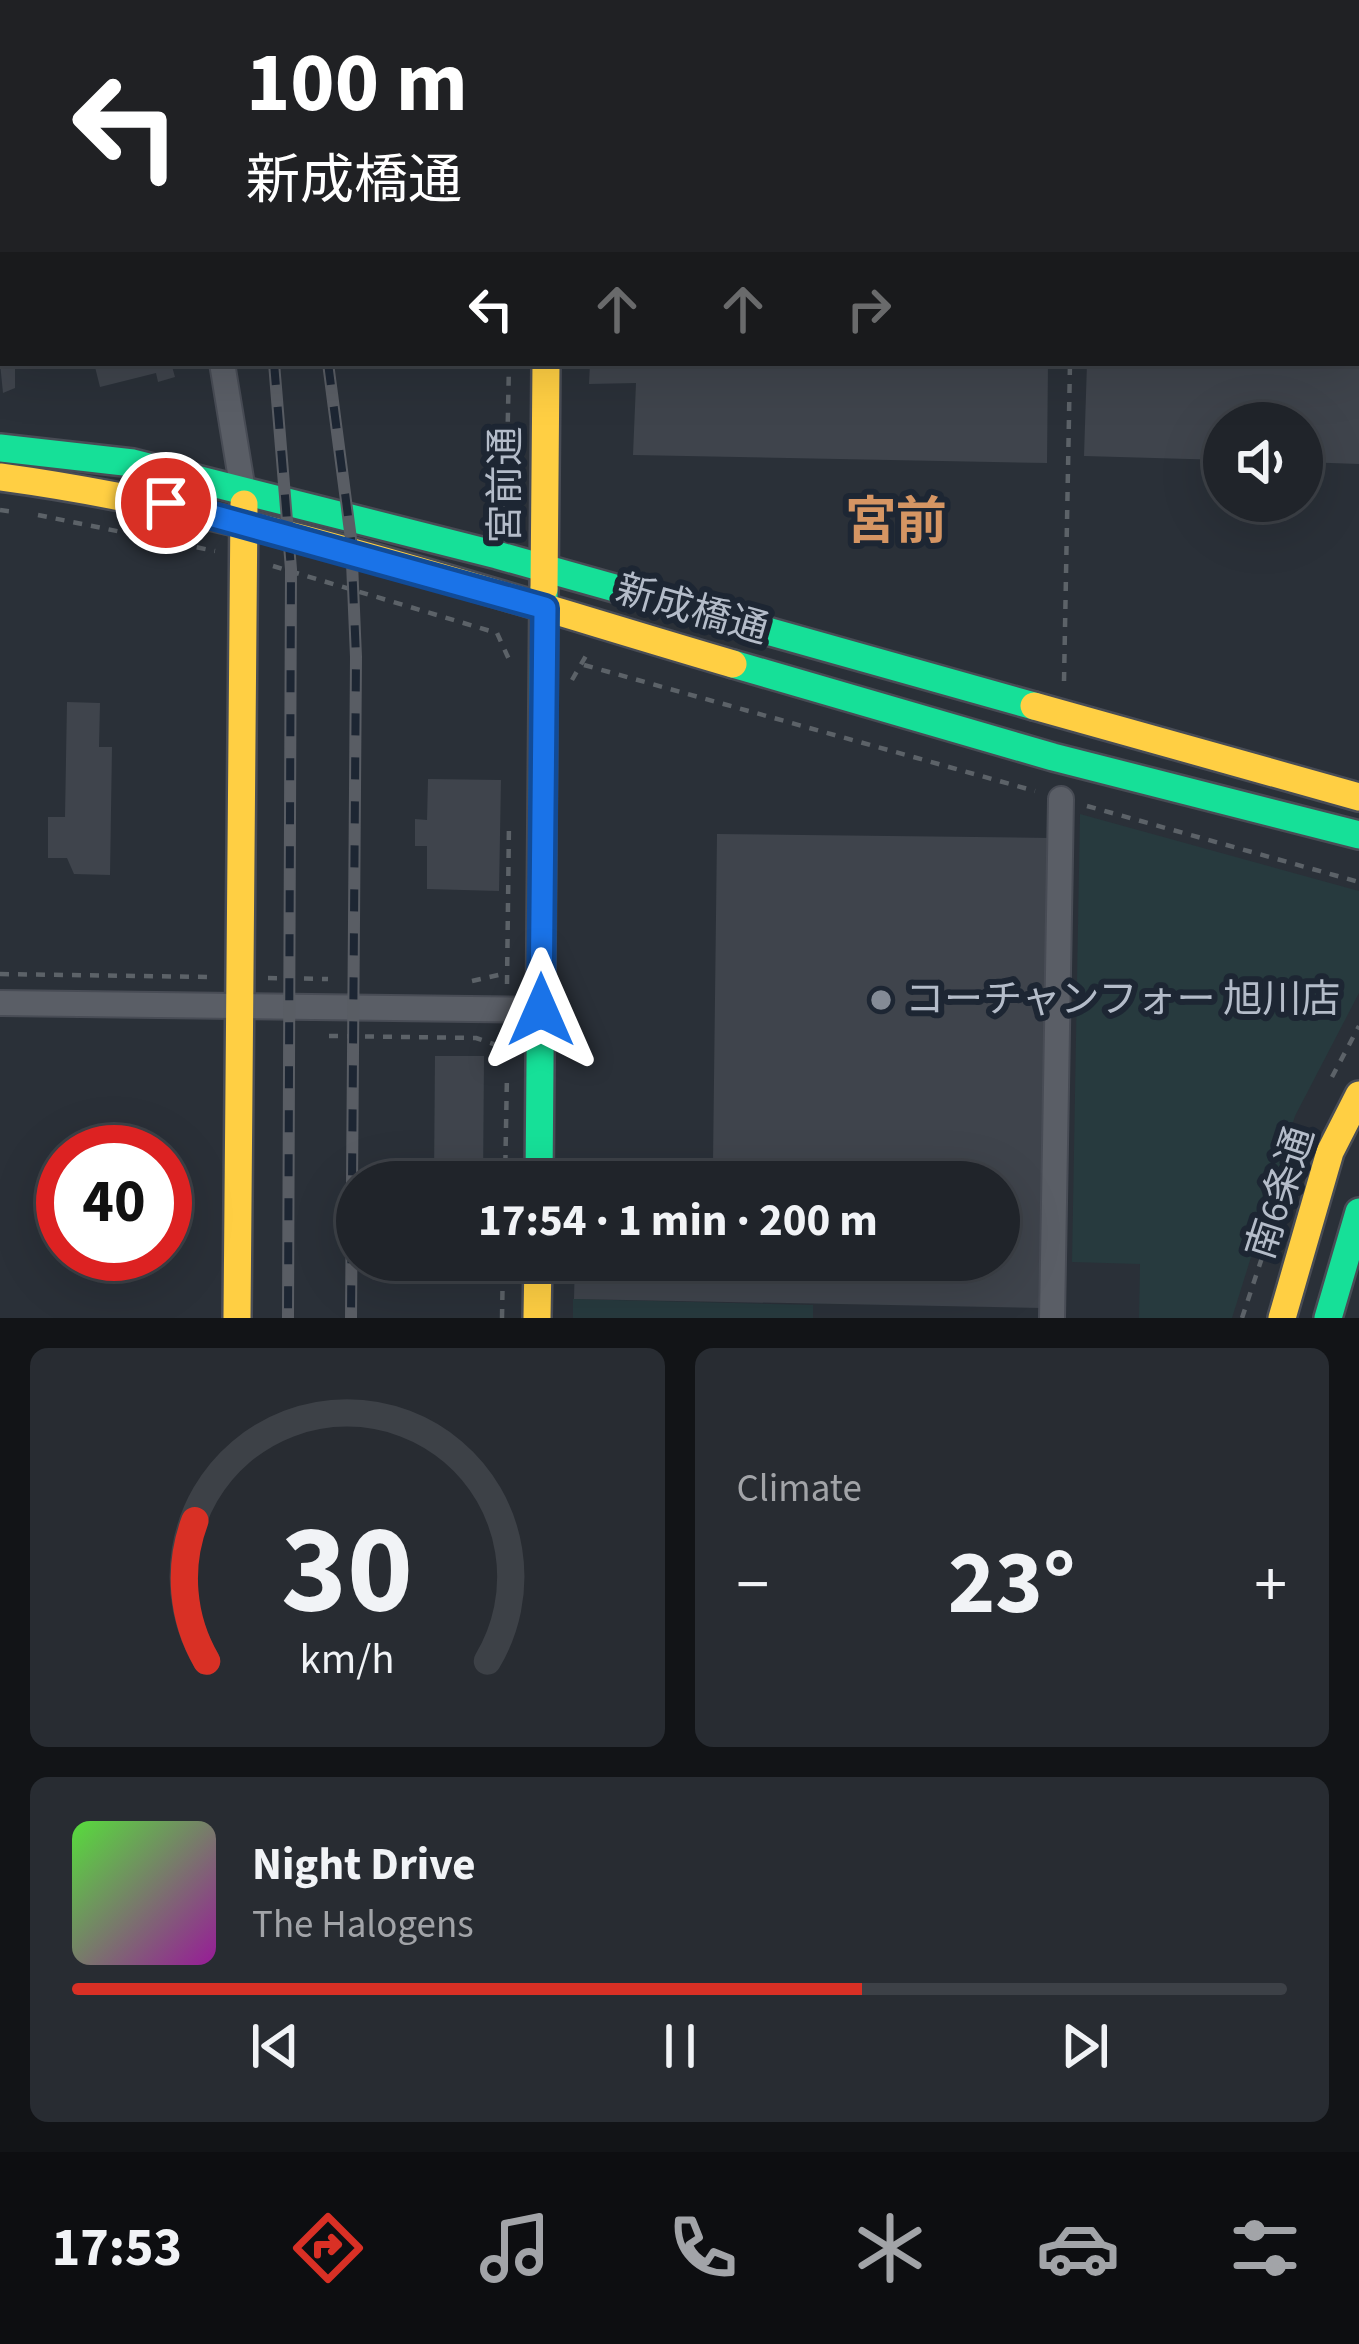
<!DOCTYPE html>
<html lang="en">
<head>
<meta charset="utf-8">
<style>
  body { margin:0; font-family:"Source Sans 3","Noto Sans JP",sans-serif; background:#282c32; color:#f1f3f6; height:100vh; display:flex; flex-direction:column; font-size:45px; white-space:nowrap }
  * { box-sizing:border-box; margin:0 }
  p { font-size:39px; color:#a2a4a8 }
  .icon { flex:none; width:66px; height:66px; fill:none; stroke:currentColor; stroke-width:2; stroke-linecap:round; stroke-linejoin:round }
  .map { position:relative; height:1318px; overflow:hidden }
  .side { display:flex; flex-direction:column; gap:30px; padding:30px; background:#121417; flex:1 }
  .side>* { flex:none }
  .top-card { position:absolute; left:0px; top:0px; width:1359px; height:366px; box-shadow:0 12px 48px #0002,0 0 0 3px #3d4147; background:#202124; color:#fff; overflow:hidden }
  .tools { position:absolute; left:1203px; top:402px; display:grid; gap:24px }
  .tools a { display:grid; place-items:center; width:120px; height:120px; border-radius:50%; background:#20242a; box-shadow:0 12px 48px #0002,0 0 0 3px #3d4147; font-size:60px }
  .speed { position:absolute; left:36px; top:1125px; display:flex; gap:24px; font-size:60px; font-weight:700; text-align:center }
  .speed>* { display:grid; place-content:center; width:156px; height:156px; border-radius:50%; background:#20242a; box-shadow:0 12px 48px #0002,0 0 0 3px #3d4147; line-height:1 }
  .speed .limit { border:18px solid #d22; background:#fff; color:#111 }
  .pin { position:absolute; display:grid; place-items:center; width:102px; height:102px; color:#fff; margin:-51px; border:6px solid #fff; border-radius:50%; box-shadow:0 3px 12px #0007 }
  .me { position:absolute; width:132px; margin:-66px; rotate:0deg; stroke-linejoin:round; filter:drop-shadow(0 0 9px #0008) }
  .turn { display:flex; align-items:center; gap:42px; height:252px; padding:0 48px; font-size:54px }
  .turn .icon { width:156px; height:156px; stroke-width:2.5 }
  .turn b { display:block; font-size:84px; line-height:102px }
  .lanes { display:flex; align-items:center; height:114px; padding:0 48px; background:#0003; justify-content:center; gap:60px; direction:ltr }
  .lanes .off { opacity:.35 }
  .big { font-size:90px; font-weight:700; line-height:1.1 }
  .side .widget { flex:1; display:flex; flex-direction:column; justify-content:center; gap:18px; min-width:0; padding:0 42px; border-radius:18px; background:#282c32 }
  .side .dial { align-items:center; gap:0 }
  .dial svg { height:312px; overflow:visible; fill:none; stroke:#3d4147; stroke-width:7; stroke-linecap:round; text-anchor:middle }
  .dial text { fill:#f1f3f6; stroke:none }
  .song { display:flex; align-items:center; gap:36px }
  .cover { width:144px; height:144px; border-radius:18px; background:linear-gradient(135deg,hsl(110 70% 55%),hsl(300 70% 35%)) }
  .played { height:12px; border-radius:6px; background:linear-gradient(90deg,#d93025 65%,#3d4147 65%) }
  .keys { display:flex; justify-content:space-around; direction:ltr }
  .heat { display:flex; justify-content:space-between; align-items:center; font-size:66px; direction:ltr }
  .side .tiles { flex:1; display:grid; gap:30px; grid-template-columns:1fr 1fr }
  .widget:last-child { grid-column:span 2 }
  .trip { position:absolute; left:336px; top:1161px; width:684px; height:120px; border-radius:60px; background:#20242a; box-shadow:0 12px 48px #0002,0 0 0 3px #3d4147; font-weight:700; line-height:120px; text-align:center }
  .dock { display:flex; height:192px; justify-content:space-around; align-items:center; background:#0d0e11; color:#a2a4a8 }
  .dock .icon { width:84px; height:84px }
  .dock .on { color:#d93025 }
  .dock b { font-size:54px; color:#f1f3f6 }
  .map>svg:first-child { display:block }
</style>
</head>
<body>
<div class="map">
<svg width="1359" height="1318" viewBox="0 0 1359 1318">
  <rect width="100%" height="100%" fill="#2a3038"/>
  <g fill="#273a3e">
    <path d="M928,0H1359V171L1356,3Z"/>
    <path d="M1080,814L1359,891V993L1295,1116L1232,1318H1139L1140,1264L1072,1262Z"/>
    <path d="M573,1299L813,1305V1318H573Z"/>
  </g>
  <g fill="#3f444c">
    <path d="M0,363H15V388L3,393Z"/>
    <path d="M94,363H171L175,377L158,382L156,373L100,387Z"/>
    <path d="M590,363H1048L1047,463L633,455L636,383L589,384Z"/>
    <path d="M1087,363H1359V464L1302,462V423H1224V460L1084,456Z"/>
    <path d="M67,702L100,703L99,747H112L110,875L74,874L67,858H48V817H65Z"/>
    <path d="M428,779L501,780L499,891L427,889V846H415V819L427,820Z"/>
    <path d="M717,834L1050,838L1042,1308L574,1299L575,1260H999V1182H576V1159L713,1162Z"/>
    <path d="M435,1056H484L483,1182H434Z"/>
  </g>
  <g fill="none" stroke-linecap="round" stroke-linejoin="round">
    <g stroke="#484c55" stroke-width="28">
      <g id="street">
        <path d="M94,0L96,3"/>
        <path d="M222,363L243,491"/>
        <path d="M0,1003L541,1010"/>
        <path d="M1052,1318L1061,799"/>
      </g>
    </g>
    <g stroke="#484c55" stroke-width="32">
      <g id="fast">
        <path d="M549,0V3"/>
        <path d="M0,448L133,463L497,555L1034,706"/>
        <path d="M733,664L1053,757L1359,835"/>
        <path d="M539,1182L544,589"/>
        <path d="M1328,1318L1359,1212"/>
      </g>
    </g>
    <g stroke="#484c55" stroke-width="32">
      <g id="slow">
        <path d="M0,477C251,511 491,593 733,664"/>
        <path d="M544,589L546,363"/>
        <path d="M1034,706L1359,797"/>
        <path d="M237,1318L244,504"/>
        <path d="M537,1318L538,1260"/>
        <path d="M1282,1318L1330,1152L1359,1095"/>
      </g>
    </g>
    <g stroke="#5c6268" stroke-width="4.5" stroke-dasharray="9 9" stroke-linecap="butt">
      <path d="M516,3V0"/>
      <path d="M1077,3L1078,0"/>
      <path d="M1160,3L1162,0"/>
      <path d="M1356,35L1359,36"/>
      <path d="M0,510L15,512"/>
      <path d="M38,515L215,551"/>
      <path d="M489,522L506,507L509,363"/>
      <path d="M273,566L497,633L512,666"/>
      <path d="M584,665L1035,791"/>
      <path d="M572,680L587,654"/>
      <path d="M1064,681L1070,363"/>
      <path d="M1087,806L1359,882"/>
      <path d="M0,974L208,977"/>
      <path d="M268,978L328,979"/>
      <path d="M472,981L507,973"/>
      <path d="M507,984L509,822"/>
      <path d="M329,1036L476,1038L508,1049"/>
      <path d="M1332,1077L1359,1026"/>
      <path d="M505,1182L507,1074"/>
      <path d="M502,1318L503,1260"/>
      <path d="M1242,1318L1291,1170"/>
    </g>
    <use href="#street" stroke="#5a5e66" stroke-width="24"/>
    <use href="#fast" stroke="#16e098" stroke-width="27"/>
    <use href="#slow" stroke="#ffcf43" stroke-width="27"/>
    <g stroke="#595d64" stroke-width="12">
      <g id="rail">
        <path d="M148,0L150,3"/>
        <path d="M198,0L200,3"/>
        <path d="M274,363L291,569L288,1318"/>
        <path d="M328,363L351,539L356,657L351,1318"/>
      </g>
    </g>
    <use href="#rail" stroke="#1d2633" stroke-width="8" stroke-dasharray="22" stroke-linecap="butt"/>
  </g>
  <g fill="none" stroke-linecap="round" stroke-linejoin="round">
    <g stroke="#114b97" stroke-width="30">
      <path id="route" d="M166,503L545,608L541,1010"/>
    </g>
    <use href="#route" stroke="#1a73e8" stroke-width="21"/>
  </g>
  <circle fill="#848b96" stroke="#1d2633" stroke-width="4.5" cx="881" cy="1000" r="12"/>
  <g text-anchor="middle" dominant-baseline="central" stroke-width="12" stroke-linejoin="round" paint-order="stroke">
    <g font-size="39" fill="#b4bcc9" stroke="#1d2633">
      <text transform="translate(506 485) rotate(-90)">宮前通</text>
      <text transform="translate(692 610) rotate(16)">新成橋通</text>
      <text transform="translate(1281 1193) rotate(-72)">南6条通</text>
    </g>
    <g font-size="39" fill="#b4bcc9" stroke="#1d2633" text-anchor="start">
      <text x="905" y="1000">コーチャンフォー 旭川店</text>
    </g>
    <g font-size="51" font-weight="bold" fill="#d59563" stroke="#1d2633">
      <text x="896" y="522">宮前</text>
    </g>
  </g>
</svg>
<div class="tools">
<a><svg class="icon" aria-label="sound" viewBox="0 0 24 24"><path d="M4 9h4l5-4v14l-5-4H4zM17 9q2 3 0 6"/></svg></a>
</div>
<div class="speed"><div class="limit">40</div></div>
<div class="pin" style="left:166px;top:503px;background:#d93025"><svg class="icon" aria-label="arrive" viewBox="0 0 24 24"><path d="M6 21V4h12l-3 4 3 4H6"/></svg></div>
<svg class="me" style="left:541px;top:1010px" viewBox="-20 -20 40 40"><path d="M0-17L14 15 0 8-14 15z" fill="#1a73e8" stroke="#fff" stroke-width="4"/></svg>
<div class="trip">17:54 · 1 min · 200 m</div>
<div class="top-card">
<div class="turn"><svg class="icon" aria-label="left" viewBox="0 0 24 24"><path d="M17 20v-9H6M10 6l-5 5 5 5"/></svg><div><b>100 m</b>新成橋通</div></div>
<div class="lanes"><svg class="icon" aria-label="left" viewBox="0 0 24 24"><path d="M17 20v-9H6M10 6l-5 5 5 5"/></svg><svg class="icon off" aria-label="ahead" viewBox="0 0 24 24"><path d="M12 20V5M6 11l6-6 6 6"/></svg><svg class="icon off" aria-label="ahead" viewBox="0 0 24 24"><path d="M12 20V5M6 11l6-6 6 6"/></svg><svg class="icon off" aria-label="right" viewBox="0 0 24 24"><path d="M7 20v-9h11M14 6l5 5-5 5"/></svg></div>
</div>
</div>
<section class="side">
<div class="tiles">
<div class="widget dial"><svg viewBox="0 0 100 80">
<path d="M14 69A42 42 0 1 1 86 69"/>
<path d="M14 69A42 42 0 0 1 11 33" stroke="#d93025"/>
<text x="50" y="56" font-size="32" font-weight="700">30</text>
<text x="50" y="72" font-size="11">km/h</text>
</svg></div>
<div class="widget"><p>Climate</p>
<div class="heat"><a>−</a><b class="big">23°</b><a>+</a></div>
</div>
<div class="widget">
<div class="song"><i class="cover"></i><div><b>Night Drive</b><p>The Halogens</p></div></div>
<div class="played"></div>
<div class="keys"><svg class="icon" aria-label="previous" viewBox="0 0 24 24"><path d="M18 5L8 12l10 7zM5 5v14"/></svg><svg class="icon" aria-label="pause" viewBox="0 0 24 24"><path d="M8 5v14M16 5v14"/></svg><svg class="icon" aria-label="next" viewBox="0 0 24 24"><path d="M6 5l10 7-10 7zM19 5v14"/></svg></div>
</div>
</div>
</section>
<nav class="dock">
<b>17:53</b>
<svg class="icon on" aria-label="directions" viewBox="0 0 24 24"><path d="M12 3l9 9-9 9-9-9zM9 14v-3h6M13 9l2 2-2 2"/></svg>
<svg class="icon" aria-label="music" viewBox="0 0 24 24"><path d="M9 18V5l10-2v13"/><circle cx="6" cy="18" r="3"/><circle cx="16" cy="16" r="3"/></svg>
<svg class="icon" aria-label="phone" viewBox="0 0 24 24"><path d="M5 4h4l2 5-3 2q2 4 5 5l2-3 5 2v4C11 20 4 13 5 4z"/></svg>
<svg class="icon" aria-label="climate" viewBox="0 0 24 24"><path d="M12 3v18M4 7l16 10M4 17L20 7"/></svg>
<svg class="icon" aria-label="car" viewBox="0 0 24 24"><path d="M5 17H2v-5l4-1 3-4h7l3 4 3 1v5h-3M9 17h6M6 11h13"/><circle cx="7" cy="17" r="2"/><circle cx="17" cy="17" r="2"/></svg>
<svg class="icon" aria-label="filters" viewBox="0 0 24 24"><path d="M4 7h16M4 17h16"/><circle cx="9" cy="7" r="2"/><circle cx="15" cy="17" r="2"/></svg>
</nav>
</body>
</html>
